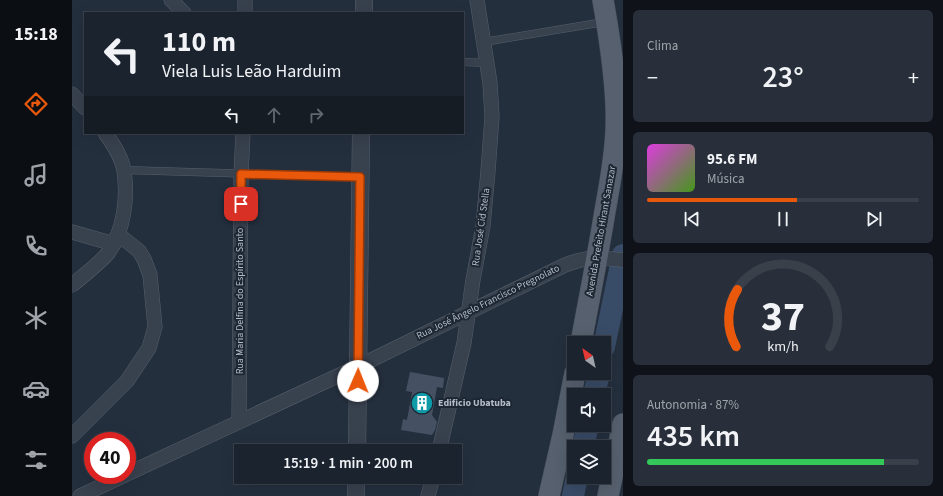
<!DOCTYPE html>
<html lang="pt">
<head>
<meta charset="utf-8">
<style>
  body { margin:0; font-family:"Source Sans 3",sans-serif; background:#282f3a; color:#f1f3f6; height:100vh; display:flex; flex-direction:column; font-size:15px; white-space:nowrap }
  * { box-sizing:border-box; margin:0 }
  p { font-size:13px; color:#a0a4aa }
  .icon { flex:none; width:22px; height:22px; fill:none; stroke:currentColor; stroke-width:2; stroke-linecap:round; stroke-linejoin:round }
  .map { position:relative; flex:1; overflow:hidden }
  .panel { display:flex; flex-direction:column; gap:10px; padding:10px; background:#0f1319; width:320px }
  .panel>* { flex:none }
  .banner { position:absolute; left:12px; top:12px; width:380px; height:122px; border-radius:0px; box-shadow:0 4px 16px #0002,0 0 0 1px #39404a; background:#1b232e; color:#f1f3f6; overflow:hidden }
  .needle { width:26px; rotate:326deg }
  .fabs { position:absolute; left:495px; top:336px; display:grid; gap:8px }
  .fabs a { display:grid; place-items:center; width:44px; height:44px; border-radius:0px; background:#1b232e; box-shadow:0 4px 16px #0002,0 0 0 1px #39404a; font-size:20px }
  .speed { position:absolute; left:12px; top:432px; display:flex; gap:8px; font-size:20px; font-weight:700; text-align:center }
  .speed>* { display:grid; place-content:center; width:52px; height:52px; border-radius:50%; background:#1b232e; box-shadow:0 4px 16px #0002,0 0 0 1px #39404a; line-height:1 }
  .speed .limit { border:6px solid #d22; background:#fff; color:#111 }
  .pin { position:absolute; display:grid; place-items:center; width:34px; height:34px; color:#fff; margin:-17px; border-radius:8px; box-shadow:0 2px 6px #0006 }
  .me { position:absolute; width:44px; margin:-22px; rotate:1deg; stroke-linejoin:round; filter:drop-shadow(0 0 3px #0008) }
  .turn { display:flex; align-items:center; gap:14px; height:84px; padding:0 12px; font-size:18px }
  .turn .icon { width:52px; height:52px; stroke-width:2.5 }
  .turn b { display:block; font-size:28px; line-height:34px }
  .lanes { display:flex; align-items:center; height:38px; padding:0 12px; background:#0003; justify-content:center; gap:20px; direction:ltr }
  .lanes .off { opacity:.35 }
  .big { font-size:30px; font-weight:600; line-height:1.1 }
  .panel .card { flex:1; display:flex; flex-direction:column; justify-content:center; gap:6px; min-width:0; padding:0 14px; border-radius:6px; background:#282f3a }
  .panel .dial { align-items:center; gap:0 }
  .dial svg { height:104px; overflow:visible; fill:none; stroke:#39404a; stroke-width:7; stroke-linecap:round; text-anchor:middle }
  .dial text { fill:#f1f3f6; stroke:none }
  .song { display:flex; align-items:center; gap:12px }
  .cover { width:48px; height:48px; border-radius:6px; background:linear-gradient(135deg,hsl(300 70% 55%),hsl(100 70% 35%)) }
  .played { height:4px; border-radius:2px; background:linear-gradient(90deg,#ea580c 55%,#39404a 55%) }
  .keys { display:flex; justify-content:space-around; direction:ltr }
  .heat { display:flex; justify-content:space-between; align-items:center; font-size:22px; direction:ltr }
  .charge { height:6px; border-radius:3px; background:linear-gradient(90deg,#34c759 87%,#39404a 0) }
  .trip { position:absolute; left:162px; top:444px; width:228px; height:40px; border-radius:0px; background:#1b232e; box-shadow:0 4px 16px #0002,0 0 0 1px #39404a; font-weight:600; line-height:40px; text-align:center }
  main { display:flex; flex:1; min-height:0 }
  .menu { display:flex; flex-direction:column; width:72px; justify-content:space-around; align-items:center; background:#0b0e12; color:#a0a4aa }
  .menu .icon { width:28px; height:28px }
  .menu .current { color:#ea580c }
  .menu b { font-size:18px; color:#f1f3f6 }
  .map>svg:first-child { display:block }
</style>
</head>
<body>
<main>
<nav class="menu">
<b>15:18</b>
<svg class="icon current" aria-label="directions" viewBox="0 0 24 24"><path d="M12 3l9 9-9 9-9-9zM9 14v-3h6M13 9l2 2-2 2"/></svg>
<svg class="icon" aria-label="music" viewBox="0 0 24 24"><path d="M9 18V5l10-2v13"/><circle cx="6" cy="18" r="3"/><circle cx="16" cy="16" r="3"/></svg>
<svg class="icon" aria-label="phone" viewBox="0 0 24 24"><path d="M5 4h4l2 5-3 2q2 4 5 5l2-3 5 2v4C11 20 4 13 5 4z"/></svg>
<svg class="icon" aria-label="climate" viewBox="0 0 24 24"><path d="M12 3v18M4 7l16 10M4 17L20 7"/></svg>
<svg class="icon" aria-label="car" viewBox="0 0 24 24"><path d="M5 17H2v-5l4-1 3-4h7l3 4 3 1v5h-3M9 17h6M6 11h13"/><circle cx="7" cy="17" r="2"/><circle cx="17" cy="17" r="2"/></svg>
<svg class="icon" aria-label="filters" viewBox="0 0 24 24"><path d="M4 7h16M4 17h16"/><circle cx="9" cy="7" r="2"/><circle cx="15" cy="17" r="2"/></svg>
</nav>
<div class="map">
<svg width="551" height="496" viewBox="0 0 551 496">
  <rect width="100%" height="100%" fill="#242f3e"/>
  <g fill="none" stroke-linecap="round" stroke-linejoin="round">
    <g stroke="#394c67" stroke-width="22">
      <path d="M532,347L551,255"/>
      <path d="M522,395L527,373"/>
      <path d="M511,447L516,425"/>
      <path d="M501,496L505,477"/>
    </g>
  </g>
  <path fill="#455162" d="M338,372L372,378L371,388L365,387L360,415L365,422L363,430L360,435L329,430L331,419L335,420L340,392L334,391Z"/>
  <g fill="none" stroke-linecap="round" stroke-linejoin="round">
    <g stroke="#565f6c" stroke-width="8">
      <g id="service">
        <path d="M412,42L532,22"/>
        <path d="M391,62L415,63"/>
        <path d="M52,170L288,177"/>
      </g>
    </g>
    <g stroke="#565f6c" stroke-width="15">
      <g id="minor">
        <path d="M99,0L112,13"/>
        <path d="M173,13V0"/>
        <path d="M0,94L13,108"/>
        <path d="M0,232L42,244"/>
        <path d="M0,285C10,277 29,262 37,252C52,229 56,198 52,171C50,157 41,144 33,133"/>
        <path d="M167,422L169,174L171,133"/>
        <path d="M0,436L55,381L77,348L83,327L78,275L72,259L67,251L46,234"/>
        <path d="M367,451L392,343L401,280L411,226L416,171L420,117L418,83L405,0"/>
        <path d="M55,474L287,366L493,265C517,256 526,257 551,260"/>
        <path d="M8,496L53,475"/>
        <path d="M356,496L361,477"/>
      </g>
    </g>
    <g stroke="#565f6c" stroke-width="18">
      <g id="tertiary">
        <path d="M292,13V0"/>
        <path d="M285,451L289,133"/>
        <path d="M284,496V477"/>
      </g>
    </g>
    <g stroke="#414a57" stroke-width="22">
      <g id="primary">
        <path d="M509,343C517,299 526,255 533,211C538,184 543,157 544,130C546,90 538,40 531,0"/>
        <path d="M477,496L491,435L503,373"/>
        <path d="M536,496L551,424"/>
      </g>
    </g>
    <use href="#service" stroke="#38414e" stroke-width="7"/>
    <use href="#minor" stroke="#38414e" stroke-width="14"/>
    <use href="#tertiary" stroke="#38414e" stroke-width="17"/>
    <use href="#primary" stroke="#56606e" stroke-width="21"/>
  </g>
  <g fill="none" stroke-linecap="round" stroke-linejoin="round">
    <g stroke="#983908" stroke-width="10">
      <path id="route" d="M169,204V174L288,177L286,381"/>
    </g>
    <use href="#route" stroke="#ea580c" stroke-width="7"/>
  </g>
  <defs>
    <g id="building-disc" transform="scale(1.15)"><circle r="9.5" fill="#0f9aa8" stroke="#1d2633"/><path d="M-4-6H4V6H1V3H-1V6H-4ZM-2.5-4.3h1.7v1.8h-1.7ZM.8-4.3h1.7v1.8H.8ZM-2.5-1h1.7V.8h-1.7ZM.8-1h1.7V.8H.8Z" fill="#fff"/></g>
  </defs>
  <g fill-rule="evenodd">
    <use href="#building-disc" x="350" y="403"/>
  </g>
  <g text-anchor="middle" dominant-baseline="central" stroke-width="4" stroke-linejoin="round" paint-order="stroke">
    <g font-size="10" fill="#b4bcc9" stroke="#1d2633">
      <text transform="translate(409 227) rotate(-82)">Rua José Cid Stella</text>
      <text transform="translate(529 231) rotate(-80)">Avenida Prefeito Hirant Sanazar</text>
      <text transform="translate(168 301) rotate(-90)">Rua Maria Delfina do Espírito Santo</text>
      <text transform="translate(416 302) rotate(-26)">Rua José Ângelo Francisco Pregnolato</text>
    </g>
    <g font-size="10" font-weight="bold" fill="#b4bcc9" stroke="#1d2633" text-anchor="start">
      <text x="366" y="403">Edificio Ubatuba</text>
    </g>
  </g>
</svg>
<div class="fabs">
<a><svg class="needle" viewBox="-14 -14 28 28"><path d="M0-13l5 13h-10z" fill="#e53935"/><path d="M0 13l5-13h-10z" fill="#a0a4aa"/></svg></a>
<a><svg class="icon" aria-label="sound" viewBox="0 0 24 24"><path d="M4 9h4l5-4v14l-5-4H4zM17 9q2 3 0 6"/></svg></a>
<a><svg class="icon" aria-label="layers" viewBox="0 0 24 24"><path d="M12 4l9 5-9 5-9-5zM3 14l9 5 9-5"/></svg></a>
</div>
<div class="speed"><div class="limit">40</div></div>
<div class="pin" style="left:169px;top:204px;background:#d93025"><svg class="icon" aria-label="arrive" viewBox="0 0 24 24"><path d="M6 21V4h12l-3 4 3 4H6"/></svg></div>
<svg class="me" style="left:286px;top:381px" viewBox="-20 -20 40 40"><circle r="19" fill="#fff"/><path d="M0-13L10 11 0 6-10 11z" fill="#ea580c"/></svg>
<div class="trip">15:19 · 1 min · 200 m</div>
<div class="banner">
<div class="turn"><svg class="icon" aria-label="left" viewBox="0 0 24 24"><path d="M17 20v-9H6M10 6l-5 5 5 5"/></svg><div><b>110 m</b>Viela Luis Leão Harduim</div></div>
<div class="lanes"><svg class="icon" aria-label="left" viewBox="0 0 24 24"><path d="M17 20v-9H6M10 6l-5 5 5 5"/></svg><svg class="icon off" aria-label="ahead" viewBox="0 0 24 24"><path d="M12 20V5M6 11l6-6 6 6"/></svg><svg class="icon off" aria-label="right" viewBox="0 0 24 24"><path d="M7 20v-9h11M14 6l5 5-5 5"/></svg></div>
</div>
</div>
<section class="panel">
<div class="card"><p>Clima</p>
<div class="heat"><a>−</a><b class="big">23°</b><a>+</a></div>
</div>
<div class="card">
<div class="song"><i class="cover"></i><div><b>95.6 FM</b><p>Música</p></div></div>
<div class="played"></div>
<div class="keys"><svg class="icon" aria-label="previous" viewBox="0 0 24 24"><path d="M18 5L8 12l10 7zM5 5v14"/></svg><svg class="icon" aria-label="pause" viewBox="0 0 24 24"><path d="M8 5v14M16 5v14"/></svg><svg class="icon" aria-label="next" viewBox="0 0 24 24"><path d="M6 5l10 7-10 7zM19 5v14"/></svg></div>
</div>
<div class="card dial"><svg viewBox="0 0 100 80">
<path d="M14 69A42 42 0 1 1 86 69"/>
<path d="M14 69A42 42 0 0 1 15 25" stroke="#ea580c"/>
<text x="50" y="56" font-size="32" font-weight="700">37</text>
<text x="50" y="72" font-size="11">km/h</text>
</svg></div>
<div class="card"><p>Autonomia · 87%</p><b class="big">435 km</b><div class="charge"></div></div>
</section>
</main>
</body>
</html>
